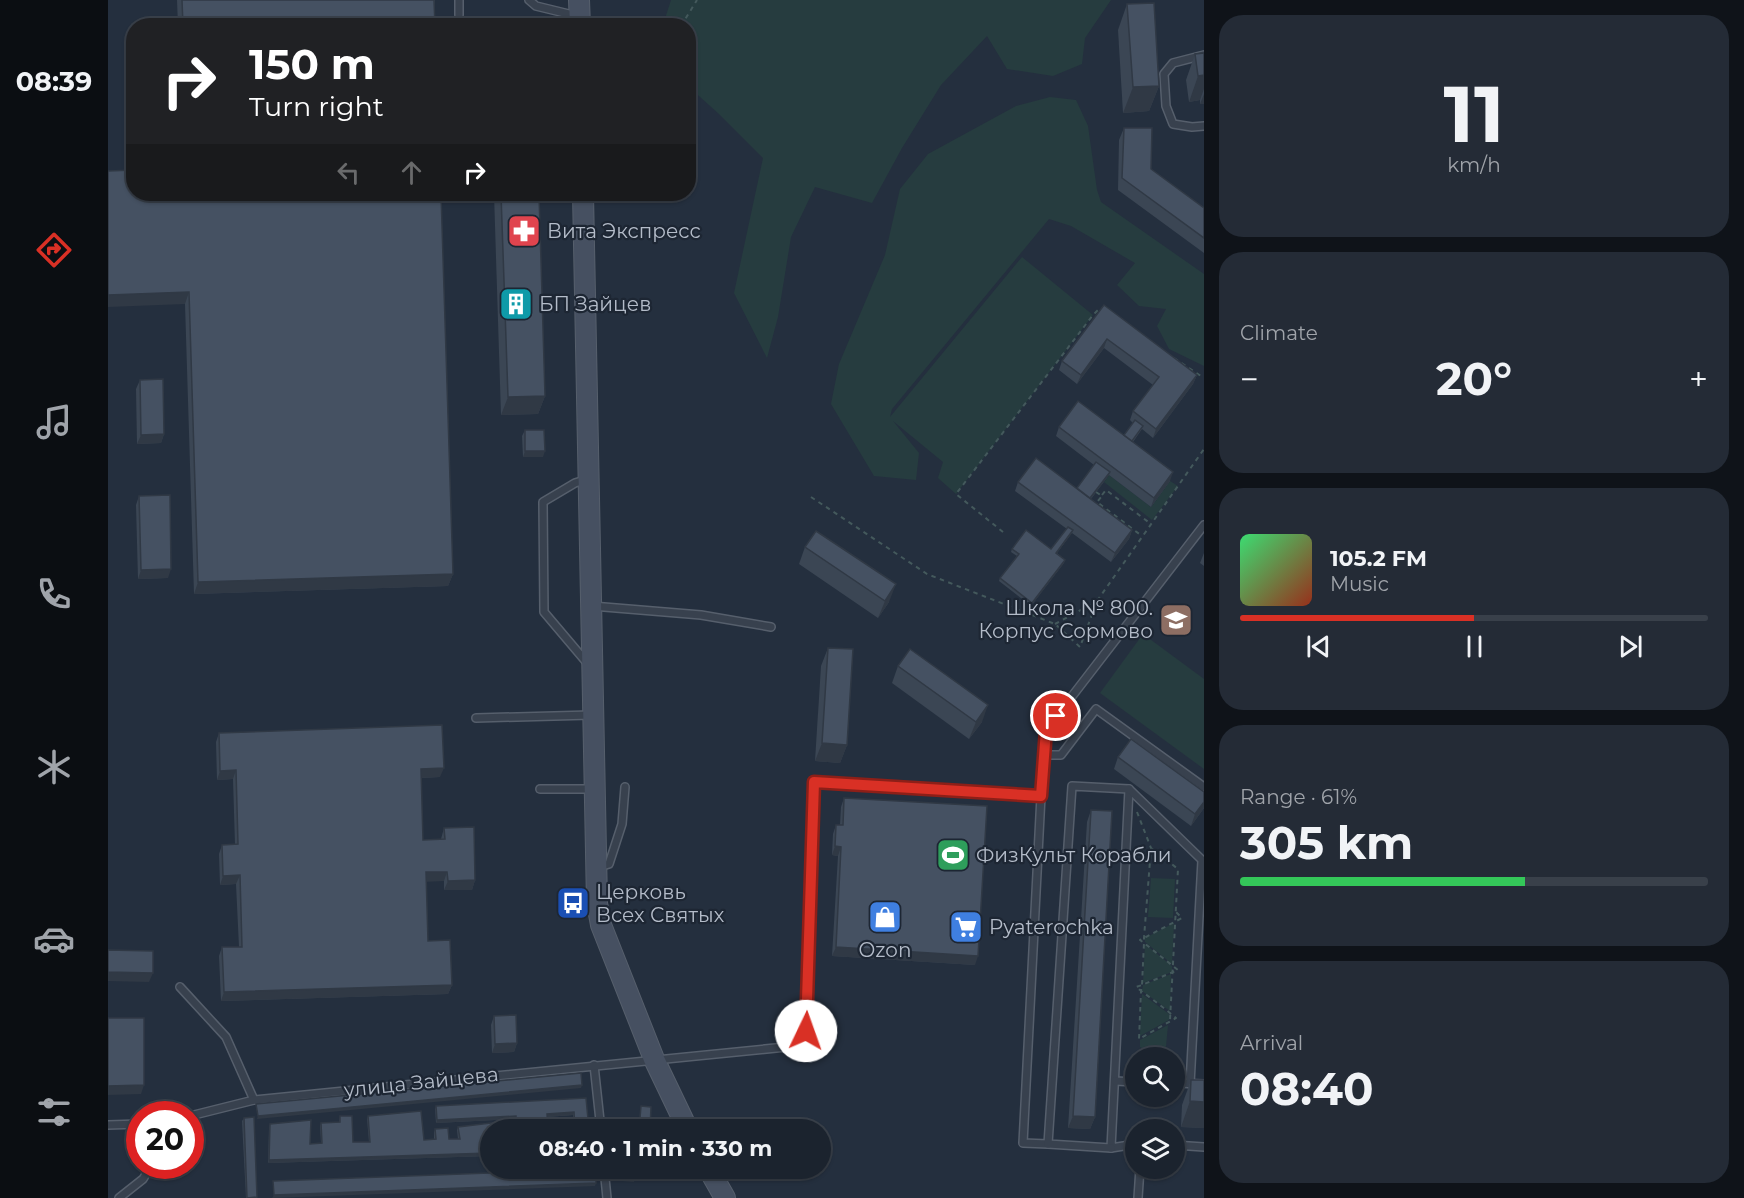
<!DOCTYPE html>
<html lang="en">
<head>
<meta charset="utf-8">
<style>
  body { margin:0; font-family:Montserrat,sans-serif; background:#242b36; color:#f1f3f6; height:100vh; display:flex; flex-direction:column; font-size:22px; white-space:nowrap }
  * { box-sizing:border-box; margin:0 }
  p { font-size:20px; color:#a0a4aa }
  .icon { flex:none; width:33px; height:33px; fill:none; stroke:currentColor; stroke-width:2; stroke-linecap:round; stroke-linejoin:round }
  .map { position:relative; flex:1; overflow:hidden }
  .drawer { display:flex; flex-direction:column; gap:15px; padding:15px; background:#0f1319; width:540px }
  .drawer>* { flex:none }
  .guide { position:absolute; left:18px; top:18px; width:570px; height:183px; border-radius:24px; box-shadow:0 2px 4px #0004,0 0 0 2px #39404a; background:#202124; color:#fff; overflow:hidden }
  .fabs { position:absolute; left:1017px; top:1047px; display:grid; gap:12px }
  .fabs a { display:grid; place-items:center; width:60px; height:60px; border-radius:50%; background:#1b232e; box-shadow:0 2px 4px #0004,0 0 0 2px #39404a; font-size:30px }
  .speed { position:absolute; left:18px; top:1101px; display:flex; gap:12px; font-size:30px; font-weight:700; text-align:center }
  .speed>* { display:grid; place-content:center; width:78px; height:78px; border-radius:50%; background:#1b232e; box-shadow:0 2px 4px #0004,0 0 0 2px #39404a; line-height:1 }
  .speed .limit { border:9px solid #d22; background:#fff; color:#111 }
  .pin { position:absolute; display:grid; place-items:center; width:51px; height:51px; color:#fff; margin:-26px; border:3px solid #fff; border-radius:50%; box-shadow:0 2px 6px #0007 }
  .me { position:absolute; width:66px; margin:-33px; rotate:3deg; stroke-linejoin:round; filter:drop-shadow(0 0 4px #0008) }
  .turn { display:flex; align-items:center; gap:21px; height:126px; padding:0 24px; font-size:27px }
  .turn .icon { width:78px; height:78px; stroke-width:2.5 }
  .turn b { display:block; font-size:42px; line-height:51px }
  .lanes { display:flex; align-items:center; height:57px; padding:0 24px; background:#0003; justify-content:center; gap:30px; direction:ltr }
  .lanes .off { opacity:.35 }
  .big { font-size:45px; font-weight:700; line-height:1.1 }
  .drawer .widget { flex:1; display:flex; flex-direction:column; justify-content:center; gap:9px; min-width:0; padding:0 21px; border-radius:24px; background:#242b36 }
  .drawer .dial { align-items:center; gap:0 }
  .dial b { font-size:78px; line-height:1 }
  .song { display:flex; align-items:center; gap:18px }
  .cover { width:72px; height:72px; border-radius:9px; background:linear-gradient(135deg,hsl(140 70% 55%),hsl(10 70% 35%)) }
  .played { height:6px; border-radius:3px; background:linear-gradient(90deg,#d93025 50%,#39404a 50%) }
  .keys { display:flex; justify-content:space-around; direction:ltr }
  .heat { display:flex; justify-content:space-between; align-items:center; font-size:33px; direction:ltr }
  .charge { height:9px; border-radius:4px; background:linear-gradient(90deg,#34c759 61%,#39404a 0) }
  .trip { position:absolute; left:372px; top:1119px; width:351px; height:60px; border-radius:30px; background:#1b232e; box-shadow:0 2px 4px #0004,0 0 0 2px #39404a; font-weight:700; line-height:60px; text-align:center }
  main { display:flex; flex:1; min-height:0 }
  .dock { display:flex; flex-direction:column; width:108px; justify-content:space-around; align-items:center; background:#0b0e12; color:#a0a4aa }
  .dock .icon { width:42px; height:42px }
  .dock .on { color:#d93025 }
  .dock b { font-size:27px; color:#f1f3f6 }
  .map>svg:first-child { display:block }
</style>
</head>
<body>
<main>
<nav class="dock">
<b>08:39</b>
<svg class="icon on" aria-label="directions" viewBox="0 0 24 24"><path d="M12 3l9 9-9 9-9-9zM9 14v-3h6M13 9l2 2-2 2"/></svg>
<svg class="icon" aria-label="music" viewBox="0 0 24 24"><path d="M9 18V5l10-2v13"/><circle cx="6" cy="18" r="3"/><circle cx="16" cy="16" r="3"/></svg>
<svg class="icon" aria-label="phone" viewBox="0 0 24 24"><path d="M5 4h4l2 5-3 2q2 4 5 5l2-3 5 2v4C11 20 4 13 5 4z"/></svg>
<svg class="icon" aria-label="climate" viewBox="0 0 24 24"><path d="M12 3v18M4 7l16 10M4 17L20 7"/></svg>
<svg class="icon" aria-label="car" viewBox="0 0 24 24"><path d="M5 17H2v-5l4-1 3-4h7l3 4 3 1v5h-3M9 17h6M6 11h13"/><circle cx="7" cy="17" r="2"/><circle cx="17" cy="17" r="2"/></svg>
<svg class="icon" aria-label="filters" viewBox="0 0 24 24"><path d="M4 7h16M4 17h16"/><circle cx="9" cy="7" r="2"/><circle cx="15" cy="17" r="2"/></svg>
</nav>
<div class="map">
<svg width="1096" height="1198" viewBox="0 0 1096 1198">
  <rect width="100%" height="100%" fill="#242f3e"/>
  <g fill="#263c3f">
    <path d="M563,0H1003L977,38L974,64L945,76L899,69L879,36L833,85L794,148L764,203L707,187L683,237L670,317L659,358L626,293L655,158L611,114L581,87L580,26L555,25Z"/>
    <path d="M942,97L968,100L980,126L989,190L993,202L1096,274V366L1061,349L1049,326L1058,309L1031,306L1009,285L1027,263L963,226L941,219L784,409L782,417L914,257L985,315L848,494L830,478L835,462L785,421L811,453L808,480L766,476L723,404L731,364L777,255L792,189L820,154L908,106Z"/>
    <path d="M1001,475L1043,507L1062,481L1070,486L1044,520L996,482Z"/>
    <path d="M1035,634L1096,679V769L992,693Z"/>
    <path d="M1043,878L1067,879L1065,918L1040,917Z"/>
    <path d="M1066,923L1064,964L1037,942V938Z"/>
    <path d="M1037,944L1064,966V972L1035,983Z"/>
    <path d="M1063,974L1062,1011L1034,991L1035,985Z"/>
    <path d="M1034,994L1061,1014V1020L1032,1036Z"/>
    <path d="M1060,1025L1057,1057H1047L1032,1047V1040Z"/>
  </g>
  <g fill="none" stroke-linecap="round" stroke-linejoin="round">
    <g stroke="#565f6c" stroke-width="10">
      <g id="lane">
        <path d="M351,0V15"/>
        <path d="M421,0L428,6L469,16"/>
        <path d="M1096,55L1065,63L1056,74L1058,106L1065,124L1084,127L1096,126"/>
        <path d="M480,479L467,483L435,502L436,612L480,664"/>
        <path d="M484,606L593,615L663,627"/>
        <path d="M368,718L483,715"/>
        <path d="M936,755H953L988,709L1096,787"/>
        <path d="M432,789H484"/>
        <path d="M1021,789L1003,1148L1028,1144"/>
        <path d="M933,796L915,1143L940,1144"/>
        <path d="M491,867L501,864L514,824L517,787"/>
        <path d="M72,987L118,1037L146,1100"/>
        <path d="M486,1065L493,1130"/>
        <path d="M1007,1081L1028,1082"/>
        <path d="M1066,1083L1096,1084"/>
        <path d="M82,1116L146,1100L698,1045L706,782L933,796L938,730L1096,525"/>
        <path d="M0,1125L32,1124"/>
        <path d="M1066,1145L1096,1147"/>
        <path d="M1003,1148L940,1144L964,786L1021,789L1094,860L1082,1084"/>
        <path d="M496,1168L499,1198"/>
        <path d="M11,1198L35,1179L43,1166"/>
        <path d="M1030,1198L1032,1168"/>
      </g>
    </g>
    <g stroke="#565f6c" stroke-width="22">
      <g id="secondary">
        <path d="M471,0L472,26"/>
        <path d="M475,194L489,903L493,925L546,1059L580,1130"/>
        <path d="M600,1168L617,1198"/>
      </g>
    </g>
    <g stroke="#44595c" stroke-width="2" stroke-dasharray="4.5 4.5" stroke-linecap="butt">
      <path d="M573,26L589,0"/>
      <path d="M1066,358L1096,378"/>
      <path d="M988,492L994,496L989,502L1034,536"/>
      <path d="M994,495L998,490L1043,524"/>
      <path d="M703,497L819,574L947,624L972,647L989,601L1096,449"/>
      <path d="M895,532L848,494L985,315L992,308L994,309"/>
      <path d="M947,624L989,601"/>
      <path d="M1029,812L1043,848L1036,938V943L1034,985L1033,991L1031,1039L1068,1018C1055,1007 1041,997 1028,987L1034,985L1070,970L1036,943L1032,940L1036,938L1074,918L1068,912"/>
      <path d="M1043,848L1070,869L1062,1020"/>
    </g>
    <use href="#lane" stroke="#38414e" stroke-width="7"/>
    <use href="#secondary" stroke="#465061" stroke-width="20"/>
  </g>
  <g fill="#3b4654">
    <path d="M69,0H327V26H70Z"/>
    <path d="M1019,4L1051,86L1041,111L1015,113L1010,30Z"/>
    <path d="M24,31H26V77H21L20,43Z"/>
    <path d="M1096,53V104H1092V100L1081,102L1078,80L1087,54Z"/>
    <path d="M1016,128L1043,169L1096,208V253L1010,190L1011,140Z"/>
    <path d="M26,170L345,574L340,586L86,594L77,304Z"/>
    <path d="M386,194H431L437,396L430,414L393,415Z"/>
    <path d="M996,305L1089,375L1085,384L1045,438L1034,429L1025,442L1062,481L1043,507L1001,475L983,499L1024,530L1021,539L1003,562L964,533L949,553L957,560L956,563L923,606L891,581L892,578L909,556L903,552L904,549H943L959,529L907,491L910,482L969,488L986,465L948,436L951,427L1016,435L1025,423L1022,420L1025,411L1045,385L996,348L969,384L951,370L954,361Z"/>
    <path d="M32,380L56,434L53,443L29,444L28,389Z"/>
    <path d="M417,430L435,457H415L414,436Z"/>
    <path d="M31,496L60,578L30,579L28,505Z"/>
    <path d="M697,547L781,602L770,618L691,564Z"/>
    <path d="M1096,553V566L1092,563Z"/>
    <path d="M720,648L739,745L732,763L707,761L713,666Z"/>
    <path d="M790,666L874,722L861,739L784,683Z"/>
    <path d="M111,733L332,777L313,778L315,840L333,839L336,828L367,880L364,890H336V881H318L320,941L344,985L340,994L113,1001L111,956L114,947H131L128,884L112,885L111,854L114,845H127L125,779L109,780L108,742Z"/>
    <path d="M1010,757L1096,792V808L1083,826L1006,769Z"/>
    <path d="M736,798L867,965L724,956L730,856L724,855L725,834L728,825H732L733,807Z"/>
    <path d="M983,810L987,1117L982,1129L960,1128L979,822Z"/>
    <path d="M386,1016L409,1043L406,1052L384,1053L383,1025Z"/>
    <path d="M1083,1080H1096V1128L1073,1127L1074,1105Z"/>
    <path d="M478,1098L481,1130H466L465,1115L439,1117L440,1130H407V1119L328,1123L327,1109L328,1106Z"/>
    <path d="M232,1116L245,1142H261L259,1119L260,1116L316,1140H326V1132L327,1129L341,1139H350L349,1130L350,1127L382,1130V1156L160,1163L161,1127L162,1124L202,1144L213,1143L212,1126L213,1123L231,1122Z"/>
    <path d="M136,1118L149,1197V1198H138L134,1121Z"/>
  </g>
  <g fill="#303945">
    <path d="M25,65L26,77H21Z"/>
    <path d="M1096,75V89L1092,100L1081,102L1090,76Z"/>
    <path d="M1051,86L1041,111L1015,113L1025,87Z"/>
    <path d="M1096,94V104H1092Z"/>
    <path d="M81,292L77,304L0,307V295Z"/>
    <path d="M999,339L996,348L969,384L973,375Z"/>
    <path d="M1089,375L1085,384L1045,438L1048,429Z"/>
    <path d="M437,396L430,414L393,415L400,397Z"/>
    <path d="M56,434L53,443L29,444L33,435Z"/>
    <path d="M417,451H437L435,457H415Z"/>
    <path d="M1002,472L1001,475L977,506L978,503Z"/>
    <path d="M1065,472L1062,481L1043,507L1046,498Z"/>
    <path d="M965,530L964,533L947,556L948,553Z"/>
    <path d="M1024,530L1021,539L1003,562L1007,553Z"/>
    <path d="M957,560L956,563L923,606L924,603Z"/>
    <path d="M63,569L60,578L30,579L33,570Z"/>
    <path d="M345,574L340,586L86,594L90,582Z"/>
    <path d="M788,584L781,602L770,618L777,601Z"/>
    <path d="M880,705L874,722L861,739L868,722Z"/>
    <path d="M714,743L739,745L732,763L707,761Z"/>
    <path d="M336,768L332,777L310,778L313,769Z"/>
    <path d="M128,770L125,779L109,780L112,771Z"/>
    <path d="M1096,802V808L1083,826L1087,814Z"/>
    <path d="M727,846L733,847L730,856L724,855Z"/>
    <path d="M318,872H339L336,881L314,882Z"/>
    <path d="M132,875L128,884L112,885L115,876Z"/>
    <path d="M367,880L364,890H336L340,881Z"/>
    <path d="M728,947L870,956L867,965L724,956Z"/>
    <path d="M0,972L45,973L41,982L0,981Z"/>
    <path d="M344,985L340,994L113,1001L116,992Z"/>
    <path d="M409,1043L406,1052L384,1053L387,1044Z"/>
    <path d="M36,1085L33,1094L0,1095V1086Z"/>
    <path d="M474,1085L473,1088L149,1119L150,1116Z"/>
    <path d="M1082,1101L1096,1102V1128L1073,1127Z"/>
    <path d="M466,1112L465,1115L438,1117L439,1114Z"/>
    <path d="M408,1116L407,1119L328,1123L329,1120Z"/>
    <path d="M965,1116L987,1117L982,1129L960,1128Z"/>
    <path d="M382,1153V1156L160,1163L161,1160Z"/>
    <path d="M515,1178L527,1179L526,1182L514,1181Z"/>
    <path d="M488,1183L487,1186L164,1198L166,1195Z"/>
  </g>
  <g fill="#455162" stroke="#303945" stroke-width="1.5">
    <path d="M74,0H326L327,26H75Z"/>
    <path d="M1046,3L1051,86L1025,87L1019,4Z"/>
    <path d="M24,31H26V65H25Z"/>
    <path d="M1096,53V75L1090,76L1087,54Z"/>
    <path d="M1016,128H1044L1043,169L1096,208V238L1014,178Z"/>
    <path d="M26,170V194H333L345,574L90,582L81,292L0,295V171Z"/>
    <path d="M393,194H431L437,396L400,397Z"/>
    <path d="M996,305L1089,375L1048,429L1025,411L1051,377L999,339L973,375L954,361Z"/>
    <path d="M55,379L56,434L33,435L32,380Z"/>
    <path d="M970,401L1065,472L1046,498L951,427Z"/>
    <path d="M1027,420L1035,426L1024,441L1016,435Z"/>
    <path d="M417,430H436L437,451H417Z"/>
    <path d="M928,458L1024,530L1007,553L910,482Z"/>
    <path d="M988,462L1002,472L982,498L969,488Z"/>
    <path d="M62,495L63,569L33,570L31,496Z"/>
    <path d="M960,527L965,530L948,553L957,560L924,603L892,578L911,554L904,549L918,530L943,549Z"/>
    <path d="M708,531L788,584L777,601L697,547Z"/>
    <path d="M720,648L745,649L739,745L714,743Z"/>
    <path d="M802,649L880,705L868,722L790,666Z"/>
    <path d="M334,725L336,768L313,769L315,840L337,839L336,828L366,827L367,880L340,881L339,872H318L320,941L342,940L344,985L116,992L114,947H134L132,875L115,876L114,845L130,844L128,770L112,771L111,733Z"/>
    <path d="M1023,739L1096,792V802L1087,814L1010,757Z"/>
    <path d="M736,798L879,806L870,956L728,947L733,847L727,846L728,825H735Z"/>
    <path d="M983,810L1004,811L987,1117L965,1116Z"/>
    <path d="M0,950L45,951V973L0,972Z"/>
    <path d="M408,1015L409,1043L387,1044L386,1016Z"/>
    <path d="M0,1018H36V1085L0,1086Z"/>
    <path d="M473,1073L474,1085L150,1116L148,1104Z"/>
    <path d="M1083,1080H1096V1102L1082,1101Z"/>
    <path d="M478,1098L481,1130H467L466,1112L439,1114L440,1130H408V1116L329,1120L328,1106Z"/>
    <path d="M533,1106L543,1107L542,1130H531Z"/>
    <path d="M313,1111L316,1140L328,1139L327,1129L340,1128L341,1139H352L350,1127L391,1122L392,1130H382V1153L161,1160L162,1124L203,1120L202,1144L214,1143L213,1123L232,1122V1116H244L245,1142H262L260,1116Z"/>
    <path d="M146,1117L149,1197L139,1198L136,1118Z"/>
    <path d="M516,1168H528L527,1179L515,1178Z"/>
    <path d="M488,1169V1183L166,1195L165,1181Z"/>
  </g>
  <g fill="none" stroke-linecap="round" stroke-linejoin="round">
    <g stroke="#8d1f18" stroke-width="15">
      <path id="route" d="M698,1031L706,782L933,796L938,730L948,716"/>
    </g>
    <use href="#route" stroke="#d93025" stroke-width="10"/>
  </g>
  <defs>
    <g id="pharmacy-square" transform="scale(1.725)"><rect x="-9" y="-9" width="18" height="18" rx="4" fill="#e0444e" stroke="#1d2633"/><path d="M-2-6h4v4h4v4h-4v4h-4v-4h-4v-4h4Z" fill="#fff"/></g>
    <g id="building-square" transform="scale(1.725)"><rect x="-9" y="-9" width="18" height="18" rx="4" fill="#0f9aa8" stroke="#1d2633"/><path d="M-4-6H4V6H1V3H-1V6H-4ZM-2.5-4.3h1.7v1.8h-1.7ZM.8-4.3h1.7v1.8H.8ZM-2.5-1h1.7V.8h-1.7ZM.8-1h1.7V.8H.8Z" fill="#fff"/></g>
    <g id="school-square" transform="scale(1.725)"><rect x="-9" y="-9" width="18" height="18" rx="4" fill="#8d6e63" stroke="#1d2633"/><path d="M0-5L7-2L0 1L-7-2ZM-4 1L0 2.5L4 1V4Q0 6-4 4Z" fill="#fff"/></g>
    <g id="stadium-square" transform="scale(1.725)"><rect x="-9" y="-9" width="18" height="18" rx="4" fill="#2e9e5b" stroke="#1d2633"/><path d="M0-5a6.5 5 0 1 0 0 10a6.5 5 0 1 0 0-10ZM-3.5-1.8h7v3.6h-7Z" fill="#fff"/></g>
    <g id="bus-square" transform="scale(1.725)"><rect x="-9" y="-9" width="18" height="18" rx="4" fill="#1a4fb4" stroke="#1d2633"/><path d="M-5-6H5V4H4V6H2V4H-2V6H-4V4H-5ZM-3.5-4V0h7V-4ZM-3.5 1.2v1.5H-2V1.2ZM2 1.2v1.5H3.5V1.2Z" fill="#fff"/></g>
    <g id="shop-square" transform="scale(1.725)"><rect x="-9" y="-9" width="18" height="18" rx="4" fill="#3f7fe0" stroke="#1d2633"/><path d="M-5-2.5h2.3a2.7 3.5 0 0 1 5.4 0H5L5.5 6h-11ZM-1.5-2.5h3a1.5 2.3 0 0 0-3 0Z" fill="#fff"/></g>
    <g id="supermarket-square" transform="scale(1.725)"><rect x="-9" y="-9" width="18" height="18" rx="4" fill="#3f7fe0" stroke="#1d2633"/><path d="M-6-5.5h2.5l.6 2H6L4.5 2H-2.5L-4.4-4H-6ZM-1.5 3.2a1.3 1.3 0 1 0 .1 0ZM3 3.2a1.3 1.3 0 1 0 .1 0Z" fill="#fff"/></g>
  </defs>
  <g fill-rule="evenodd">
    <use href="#pharmacy-square" x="416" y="231"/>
    <use href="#building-square" x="408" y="304"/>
    <use href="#school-square" x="1068" y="620"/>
    <use href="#stadium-square" x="845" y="855"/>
    <use href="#bus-square" x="465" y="903"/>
    <use href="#shop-square" x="777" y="917"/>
    <use href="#supermarket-square" x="858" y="927"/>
  </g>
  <g text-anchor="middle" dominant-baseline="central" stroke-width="4.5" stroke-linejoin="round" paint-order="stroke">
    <g font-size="20" fill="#b4bcc9" stroke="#1d2633" text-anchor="start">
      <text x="439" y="231">Вита Экспресс</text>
      <text x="431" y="304">БП Зайцев</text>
      <text x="1045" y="608" text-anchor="end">Школа № 800.<tspan x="1045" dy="23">Корпус Сормово</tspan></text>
      <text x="868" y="855">ФизКульт Корабли</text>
      <text x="488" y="892">Церковь<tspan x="488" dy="23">Всех Святых</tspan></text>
      <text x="881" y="927">Pyaterochka</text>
      <text x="777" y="950" text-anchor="middle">Ozon</text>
    </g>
    <g font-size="20" fill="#b4bcc9" stroke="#1d2633">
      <text transform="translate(313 1082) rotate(-6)">улица Зайцева</text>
    </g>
  </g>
</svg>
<div class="fabs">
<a><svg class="icon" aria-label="search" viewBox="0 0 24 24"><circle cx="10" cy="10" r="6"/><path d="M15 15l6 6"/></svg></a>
<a><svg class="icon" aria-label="layers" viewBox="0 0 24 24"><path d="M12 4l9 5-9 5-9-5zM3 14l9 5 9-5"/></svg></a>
</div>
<div class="speed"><div class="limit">20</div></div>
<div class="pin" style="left:948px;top:716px;background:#d93025"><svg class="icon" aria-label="arrive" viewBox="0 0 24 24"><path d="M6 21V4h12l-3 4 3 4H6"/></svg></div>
<svg class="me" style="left:698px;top:1031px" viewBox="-20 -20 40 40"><circle r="19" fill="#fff"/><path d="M0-13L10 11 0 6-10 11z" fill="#d93025"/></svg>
<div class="trip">08:40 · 1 min · 330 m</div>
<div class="guide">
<div class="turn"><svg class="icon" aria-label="right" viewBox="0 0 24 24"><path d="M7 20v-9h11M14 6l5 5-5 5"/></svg><div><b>150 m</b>Turn right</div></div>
<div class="lanes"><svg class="icon off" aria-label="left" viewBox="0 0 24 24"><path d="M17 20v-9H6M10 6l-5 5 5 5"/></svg><svg class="icon off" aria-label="ahead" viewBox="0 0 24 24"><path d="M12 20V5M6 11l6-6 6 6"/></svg><svg class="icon" aria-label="right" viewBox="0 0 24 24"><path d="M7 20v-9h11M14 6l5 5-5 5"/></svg></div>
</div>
</div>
<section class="drawer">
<div class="widget dial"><b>11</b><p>km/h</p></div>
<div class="widget"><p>Climate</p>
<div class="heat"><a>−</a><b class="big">20°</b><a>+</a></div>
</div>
<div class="widget">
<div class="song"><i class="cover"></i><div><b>105.2 FM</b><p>Music</p></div></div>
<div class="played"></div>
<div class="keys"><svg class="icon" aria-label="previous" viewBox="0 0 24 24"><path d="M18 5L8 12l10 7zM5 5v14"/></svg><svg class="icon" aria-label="pause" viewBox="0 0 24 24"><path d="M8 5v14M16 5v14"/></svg><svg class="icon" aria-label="next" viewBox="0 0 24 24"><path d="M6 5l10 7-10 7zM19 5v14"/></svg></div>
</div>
<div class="widget"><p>Range · 61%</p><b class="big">305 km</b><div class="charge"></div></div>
<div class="widget"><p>Arrival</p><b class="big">08:40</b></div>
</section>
</main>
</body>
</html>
